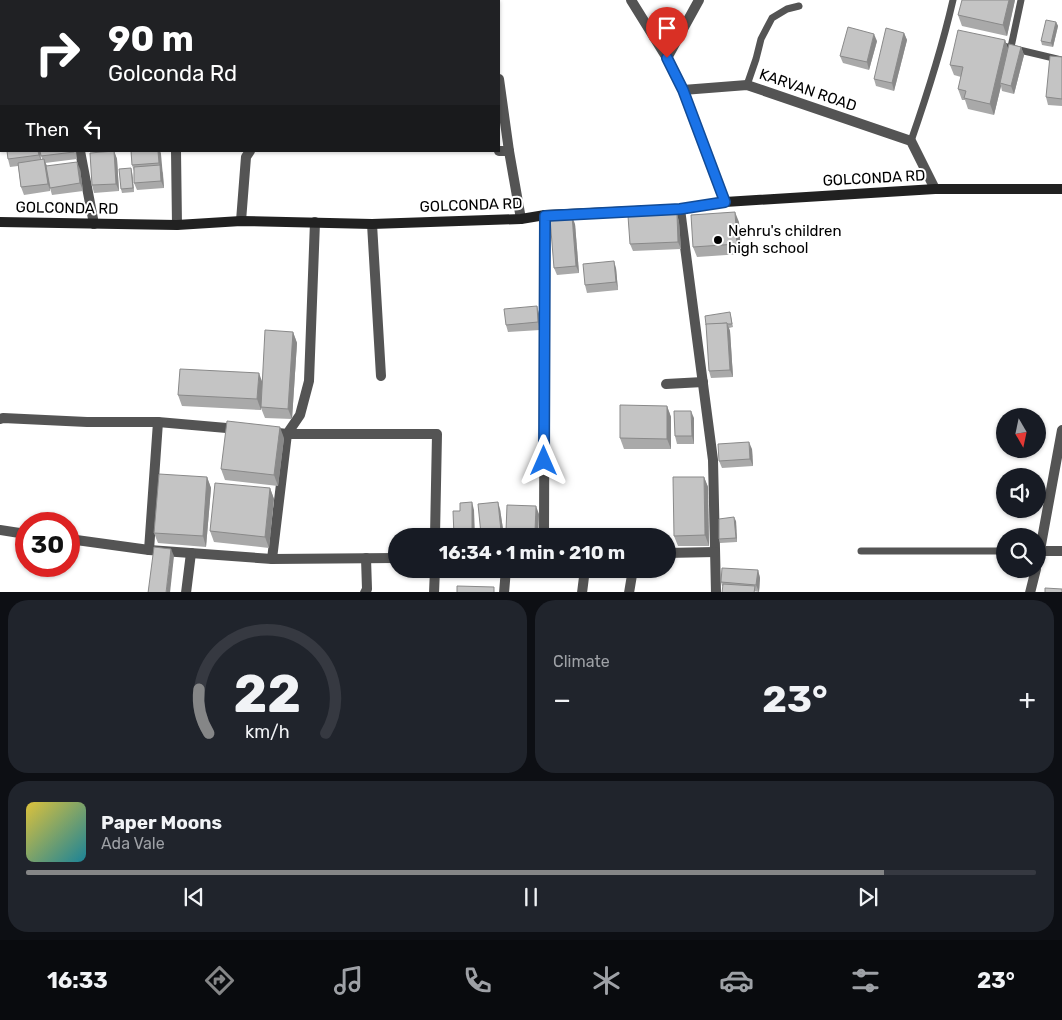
<!DOCTYPE html>
<html lang="en">
<head>
<meta charset="utf-8">
<style>
  body { margin:0; font-family:Rubik,sans-serif; background:#20242c; color:#f1f3f6; height:100vh; display:flex; flex-direction:column; font-size:19px; white-space:nowrap }
  * { box-sizing:border-box; margin:0 }
  p { font-size:16px; color:#9ea1a6 }
  .icon { flex:none; width:28px; height:28px; fill:none; stroke:currentColor; stroke-width:2; stroke-linecap:round; stroke-linejoin:round }
  .map { position:relative; height:592px; overflow:hidden }
  .drawer { display:flex; flex-direction:column; gap:8px; padding:8px; background:#0d0f14; flex:1 }
  .drawer>* { flex:none }
  .top-card { position:absolute; left:0px; top:0px; width:500px; height:152px; box-shadow:0 1px 4px #0004; background:#202124; color:#fff; overflow:hidden }
  .needle { width:32px; rotate:171deg }
  .controls { position:absolute; left:996px; top:408px; display:grid; gap:10px }
  .controls a { display:grid; place-items:center; width:50px; height:50px; border-radius:50%; background:#171b24; box-shadow:0 1px 4px #0004; font-size:25px }
  .speed { position:absolute; left:15px; top:512px; display:flex; gap:10px; font-size:25px; font-weight:700; text-align:center }
  .speed>* { display:grid; place-content:center; width:65px; height:65px; border-radius:50%; background:#171b24; box-shadow:0 1px 4px #0004; line-height:1 }
  .speed .limit { border:8px solid #d22; background:#fff; color:#111 }
  .pin { position:absolute; display:grid; place-items:center; width:42px; height:42px; color:#fff; margin:-51px -21px; border-radius:50% 50% 50% 0; rotate:-45deg; box-shadow:0 0 5px #0007 }
  .pin .icon { rotate:45deg }
  .me { position:absolute; width:55px; margin:-28px; rotate:0deg; stroke-linejoin:round; filter:drop-shadow(0 0 4px #0008) }
  .turn { display:flex; align-items:center; gap:18px; height:105px; padding:0 25px; font-size:22px }
  .turn .icon { width:65px; height:65px; stroke-width:2.5 }
  .turn b { display:block; font-size:35px; line-height:42px }
  .then { display:flex; align-items:center; height:48px; padding:0 25px; background:#0003; gap:10px; font-size:19px }
  .big { font-size:38px; font-weight:700; line-height:1.1 }
  .drawer .widget { flex:1; display:flex; flex-direction:column; justify-content:center; gap:8px; min-width:0; padding:0 18px; border-radius:20px; background:#20242c }
  .drawer .dial { align-items:center; gap:0 }
  .dial svg { height:130px; overflow:visible; fill:none; stroke:#363941; stroke-width:7; stroke-linecap:round; text-anchor:middle }
  .dial text { fill:#f1f3f6; stroke:none }
  .song { display:flex; align-items:center; gap:15px }
  .cover { width:60px; height:60px; border-radius:8px; background:linear-gradient(135deg,hsl(50 70% 55%),hsl(190 70% 35%)) }
  .played { height:5px; border-radius:2px; background:linear-gradient(90deg,#858687 85%,#363941 85%) }
  .keys { display:flex; justify-content:space-around; direction:ltr }
  .heat { display:flex; justify-content:space-between; align-items:center; font-size:28px; direction:ltr }
  .drawer .tiles { flex:1; display:grid; gap:8px; grid-template-columns:1fr 1fr }
  .widget:last-child { grid-column:span 2 }
  .trip { position:absolute; left:388px; top:528px; width:288px; height:50px; border-radius:25px; background:#171b24; box-shadow:0 1px 4px #0004; font-weight:700; line-height:50px; text-align:center }
  .menu { display:flex; height:80px; justify-content:space-around; align-items:center; background:#090b0e; color:#9ea1a6 }
  .menu .icon { width:35px; height:35px }
  .menu .active { color:#858687 }
  .menu b { font-size:22px; color:#f1f3f6 }
  .map>svg:first-child { display:block }
</style>
</head>
<body>
<div class="map">
<svg width="1062" height="593" viewBox="0 0 1062 593">
  <rect width="100%" height="100%" fill="#fff"/>
  <g fill="none" stroke-linecap="round" stroke-linejoin="round">
    <g stroke="#545454" stroke-width="7">
      <path d="M999,45L1062,60"/>
      <path d="M1011,47L1021,0"/>
      <path d="M747,85L756,59L761,39L772,18L787,9L799,6"/>
      <path d="M911,141C927,95 942,48 953,0"/>
      <path d="M861,551H1005"/>
    </g>
    <g stroke="#545454" stroke-width="10">
      <path d="M52,0L53,1"/>
      <path d="M173,0V1"/>
      <path d="M418,0V1"/>
      <path d="M486,0V1"/>
      <path d="M221,1V0"/>
      <path d="M280,1L287,0"/>
      <path d="M667,58L699,0"/>
      <path d="M499,79L509,151L521,219"/>
      <path d="M80,151L94,224"/>
      <path d="M176,151L177,225"/>
      <path d="M499,151H509"/>
      <path d="M680,209L713,460L716,593"/>
      <path d="M241,221L246,157L250,151"/>
      <path d="M372,224L381,376"/>
      <path d="M666,384L703,382"/>
      <path d="M0,419L3,418L87,422H158L238,429"/>
      <path d="M270,432L287,434L300,415L309,381L315,222"/>
      <path d="M0,530L26,534"/>
      <path d="M544,536L545,215"/>
      <path d="M69,539L149,550L272,559L396,558"/>
      <path d="M149,550L158,422"/>
      <path d="M1040,551H1062"/>
      <path d="M666,553L715,552"/>
      <path d="M272,559L287,434H437L435,536"/>
      <path d="M1038,561L1062,430"/>
      <path d="M186,593L191,553"/>
      <path d="M365,593L367,589L366,558"/>
      <path d="M434,593L435,569"/>
      <path d="M504,593L506,569"/>
      <path d="M582,593L585,569"/>
      <path d="M629,593L633,569"/>
      <path d="M1030,593L1036,569"/>
    </g>
    <g stroke="#545454" stroke-width="10">
      <path d="M631,0L667,58L683,90L747,85L911,141L935,189"/>
      <path d="M683,90L725,202"/>
    </g>
    <path stroke="#212121" stroke-width="10" d="M0,222L177,225L241,221L372,224L521,219L545,215L680,209L725,202L935,189H1062"/>
  </g>
  <g fill="#a9a9a9">
    <path d="M1015,0L1007,36L962,26L958,15Z"/>
    <path d="M1056,22L1058,26L1053,47L1042,45L1041,41Z"/>
    <path d="M904,33L907,40L894,91L876,86L874,79Z"/>
    <path d="M1005,40L1008,50L1021,47L1024,55L1014,94L1002,91L1001,86L994,115L968,109L965,100H962L958,89L961,77L954,75L950,65Z"/>
    <path d="M877,41L869,70L843,63L840,56Z"/>
    <path d="M1062,57V106L1048,105L1046,97Z"/>
    <path d="M7,151H40L41,159H42L40,151H76L77,159L45,163L46,166L80,169L83,191L52,195L50,188V191L24,195L21,187L18,166L10,167L8,159Z"/>
    <path d="M114,151L117,159L119,191L94,193L92,185Z"/>
    <path d="M131,151H160L161,154V169L163,173L164,188L137,190L134,183V171L132,165Z"/>
    <path d="M131,168L132,172L134,192L122,193L121,189Z"/>
    <path d="M677,214L679,222L681,249L633,251L630,244Z"/>
    <path d="M739,222L741,254L697,257L693,247Z"/>
    <path d="M575,224L579,273L557,275L554,268Z"/>
    <path d="M616,268L618,290L587,293L585,285Z"/>
    <path d="M537,306L539,314L540,330L508,332L506,325Z"/>
    <path d="M731,316L733,327L729,328L730,331L733,377L711,378L709,371Z"/>
    <path d="M293,332L297,343L292,419L265,418L261,408V410L182,406L178,395L262,382Z"/>
    <path d="M667,406L671,417V449H624L620,438Z"/>
    <path d="M694,418V444H677L675,436Z"/>
    <path d="M284,438L278,486L225,480L221,469Z"/>
    <path d="M752,449L753,466L722,468L719,461Z"/>
    <path d="M207,477L211,488L206,547L158,543L154,533Z"/>
    <path d="M704,477L708,487L709,546H678L674,536Z"/>
    <path d="M270,488L274,499L269,548L214,542L210,531Z"/>
    <path d="M500,509L504,536H482L481,534Z"/>
    <path d="M539,514L538,536H508L506,531Z"/>
    <path d="M736,521L737,542L720,543L719,539Z"/>
    <path d="M758,570L760,578L759,592L722,586L721,582Z"/>
  </g>
  <g fill="#898989">
    <path d="M1009,0H1015L1007,36L1003,25Z"/>
    <path d="M1056,22L1058,26L1053,47L1051,43Z"/>
    <path d="M904,33L907,40L894,91L892,83Z"/>
    <path d="M874,34L877,41L869,70L867,62Z"/>
    <path d="M1005,40L1009,51L1000,83L1001,86L994,115L990,104Z"/>
    <path d="M1021,47L1024,55L1014,94L1011,86Z"/>
    <path d="M38,151H40L41,162L39,155Z"/>
    <path d="M114,151L117,159L119,191L116,184Z"/>
    <path d="M158,151H160L161,154L164,188L161,181Z"/>
    <path d="M44,159L47,166L50,191L48,184Z"/>
    <path d="M77,162L80,169L83,191L80,183Z"/>
    <path d="M131,168L132,172L134,192L133,188Z"/>
    <path d="M735,212L739,222L741,254L737,244Z"/>
    <path d="M677,214L679,222L681,249L678,242Z"/>
    <path d="M572,216L575,224L579,273L576,266Z"/>
    <path d="M614,261L616,268L618,290L616,282Z"/>
    <path d="M537,306L539,314L540,330L538,322Z"/>
    <path d="M727,323L730,331L733,377L730,370Z"/>
    <path d="M293,332L297,343L292,419L288,409Z"/>
    <path d="M259,373L263,384L261,410L257,399Z"/>
    <path d="M667,406L671,417V449L667,439Z"/>
    <path d="M691,411L694,418V444L692,436Z"/>
    <path d="M280,427L284,438L278,486L274,475Z"/>
    <path d="M749,442L752,449L753,466L750,459Z"/>
    <path d="M207,477L211,488L206,547L203,536Z"/>
    <path d="M704,477L708,487L709,546L705,535Z"/>
    <path d="M270,488L274,499L269,548L265,537Z"/>
    <path d="M472,502L474,510L475,536H472Z"/>
    <path d="M498,502L500,509L504,536L501,531Z"/>
    <path d="M536,506L539,514L538,536H537L535,532Z"/>
    <path d="M734,517L736,521L737,542L736,538Z"/>
    <path d="M171,549L174,556L170,593H166Z"/>
    <path d="M758,570L760,578L759,592L756,585Z"/>
  </g>
  <g fill="#c4c4c4" stroke="#898989">
    <path d="M962,0H1009L1003,25L958,15Z"/>
    <path d="M1046,20L1056,22L1051,43L1041,41Z"/>
    <path d="M848,27L874,34L867,62L840,56Z"/>
    <path d="M886,28L904,33L892,83L874,79Z"/>
    <path d="M958,30L1005,40L990,104L964,98L966,91L958,89L963,67L950,65Z"/>
    <path d="M1009,44L1021,47L1011,86L1000,83Z"/>
    <path d="M1050,56L1062,57V99L1046,97Z"/>
    <path d="M7,151H38L39,155L8,159Z"/>
    <path d="M40,151H74V152L41,156Z"/>
    <path d="M114,151L116,184L92,185L90,153Z"/>
    <path d="M131,151H158L159,163L132,165Z"/>
    <path d="M44,159L48,184L21,187L18,163Z"/>
    <path d="M77,162L80,183L50,188L46,166Z"/>
    <path d="M160,165L161,181L134,183V167Z"/>
    <path d="M131,168L133,188L121,189L119,169Z"/>
    <path d="M735,212L737,244L693,247L691,215Z"/>
    <path d="M677,214L678,242L630,244L628,216Z"/>
    <path d="M572,216L576,266L554,268L550,218Z"/>
    <path d="M614,261L616,282L585,285L583,264Z"/>
    <path d="M537,306L538,322L506,325L504,309Z"/>
    <path d="M730,312L732,324H727V323L706,325L705,316Z"/>
    <path d="M727,323L730,370L709,371L706,324Z"/>
    <path d="M265,330L293,332L288,409L261,407Z"/>
    <path d="M180,369L259,373L257,399L178,395Z"/>
    <path d="M620,405L667,406V439L620,438Z"/>
    <path d="M674,411H691L692,436H675Z"/>
    <path d="M227,421L280,427L274,475L221,469Z"/>
    <path d="M749,442L750,459L719,461L718,444Z"/>
    <path d="M159,474L207,477L203,536L154,533Z"/>
    <path d="M673,477H704L705,535L674,536Z"/>
    <path d="M215,483L270,488L265,537L210,531Z"/>
    <path d="M472,502V536H454L453,511H460V503Z"/>
    <path d="M498,502L501,531L481,534L478,504Z"/>
    <path d="M507,505L536,506L535,532L506,531Z"/>
    <path d="M734,517L736,538L719,539V519Z"/>
    <path d="M154,547L171,549L166,593H148Z"/>
    <path d="M722,568L758,570L756,585L721,582Z"/>
    <path d="M723,584L755,586L754,593H722Z"/>
    <path d="M457,586L494,587V593H457Z"/>
    <path d="M1045,588L1062,589V593H1045Z"/>
  </g>
  <g fill="none" stroke-linecap="round" stroke-linejoin="round">
    <g stroke="#114b97" stroke-width="12">
      <path id="route" d="M544,461L545,216L680,209L725,202L683,90L667,58"/>
    </g>
    <use href="#route" stroke="#1a73e8" stroke-width="9"/>
  </g>
  <circle fill="#000" stroke="#fff" stroke-width="2" cx="718" cy="240" r="5"/>
  <g text-anchor="middle" dominant-baseline="central" stroke-width="4" stroke-linejoin="round" paint-order="stroke">
    <g font-size="15" fill="#000" stroke="#fff">
      <text transform="translate(808 90) rotate(19)">KARVAN ROAD</text>
      <text transform="translate(874 178) rotate(-3)">GOLCONDA RD</text>
      <text transform="translate(471 205) rotate(-2)">GOLCONDA RD</text>
      <text transform="translate(67 208) rotate(1)">GOLCONDA RD</text>
    </g>
    <g font-size="15" fill="#000" stroke="#fff" text-anchor="start">
      <text x="728" y="231">Nehru's children<tspan x="728" dy="17">high school</tspan></text>
    </g>
  </g>
</svg>
<div class="controls">
<a><svg class="needle" viewBox="-14 -14 28 28"><path d="M0-13l5 13h-10z" fill="#e53935"/><path d="M0 13l5-13h-10z" fill="#9ea1a6"/></svg></a>
<a><svg class="icon" aria-label="sound" viewBox="0 0 24 24"><path d="M4 9h4l5-4v14l-5-4H4zM17 9q2 3 0 6"/></svg></a>
<a><svg class="icon" aria-label="search" viewBox="0 0 24 24"><circle cx="10" cy="10" r="6"/><path d="M15 15l6 6"/></svg></a>
</div>
<div class="speed"><div class="limit">30</div></div>
<div class="pin" style="left:667px;top:58px;background:#d93025"><svg class="icon" aria-label="arrive" viewBox="0 0 24 24"><path d="M6 21V4h12l-3 4 3 4H6"/></svg></div>
<svg class="me" style="left:544px;top:461px" viewBox="-20 -20 40 40"><path d="M0-17L14 15 0 8-14 15z" fill="#1a73e8" stroke="#fff" stroke-width="4"/></svg>
<div class="trip">16:34 · 1 min · 210 m</div>
<div class="top-card">
<div class="turn"><svg class="icon" aria-label="right" viewBox="0 0 24 24"><path d="M7 20v-9h11M14 6l5 5-5 5"/></svg><div><b>90 m</b>Golconda Rd</div></div>
<div class="then">Then<svg class="icon" aria-label="left" viewBox="0 0 24 24"><path d="M17 20v-9H6M10 6l-5 5 5 5"/></svg></div>
</div>
</div>
<section class="drawer">
<div class="tiles">
<div class="widget dial"><svg viewBox="0 0 100 80">
<path d="M14 69A42 42 0 1 1 86 69"/>
<path d="M14 69A42 42 0 0 1 8 42" stroke="#858687"/>
<text x="50" y="56" font-size="32" font-weight="700">22</text>
<text x="50" y="72" font-size="11">km/h</text>
</svg></div>
<div class="widget"><p>Climate</p>
<div class="heat"><a>−</a><b class="big">23°</b><a>+</a></div>
</div>
<div class="widget">
<div class="song"><i class="cover"></i><div><b>Paper Moons</b><p>Ada Vale</p></div></div>
<div class="played"></div>
<div class="keys"><svg class="icon" aria-label="previous" viewBox="0 0 24 24"><path d="M18 5L8 12l10 7zM5 5v14"/></svg><svg class="icon" aria-label="pause" viewBox="0 0 24 24"><path d="M8 5v14M16 5v14"/></svg><svg class="icon" aria-label="next" viewBox="0 0 24 24"><path d="M6 5l10 7-10 7zM19 5v14"/></svg></div>
</div>
</div>
</section>
<nav class="menu">
<b>16:33</b>
<svg class="icon active" aria-label="directions" viewBox="0 0 24 24"><path d="M12 3l9 9-9 9-9-9zM9 14v-3h6M13 9l2 2-2 2"/></svg>
<svg class="icon" aria-label="music" viewBox="0 0 24 24"><path d="M9 18V5l10-2v13"/><circle cx="6" cy="18" r="3"/><circle cx="16" cy="16" r="3"/></svg>
<svg class="icon" aria-label="phone" viewBox="0 0 24 24"><path d="M5 4h4l2 5-3 2q2 4 5 5l2-3 5 2v4C11 20 4 13 5 4z"/></svg>
<svg class="icon" aria-label="climate" viewBox="0 0 24 24"><path d="M12 3v18M4 7l16 10M4 17L20 7"/></svg>
<svg class="icon" aria-label="car" viewBox="0 0 24 24"><path d="M5 17H2v-5l4-1 3-4h7l3 4 3 1v5h-3M9 17h6M6 11h13"/><circle cx="7" cy="17" r="2"/><circle cx="17" cy="17" r="2"/></svg>
<svg class="icon" aria-label="filters" viewBox="0 0 24 24"><path d="M4 7h16M4 17h16"/><circle cx="9" cy="7" r="2"/><circle cx="15" cy="17" r="2"/></svg>
<b>23°</b>
</nav>
</body>
</html>
